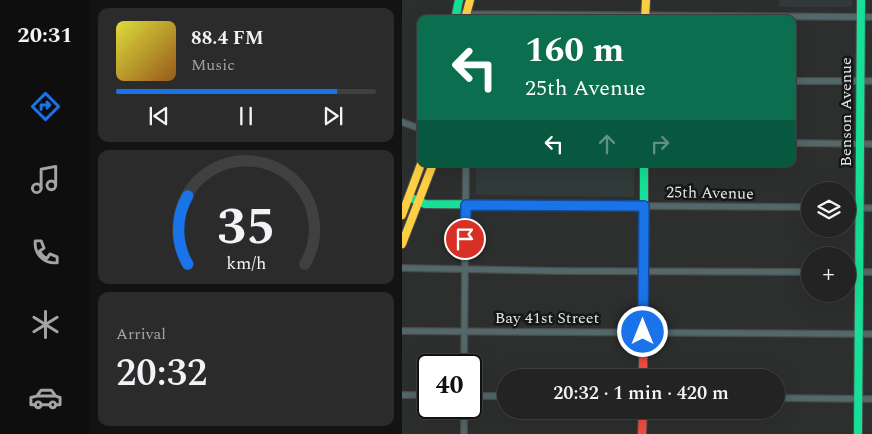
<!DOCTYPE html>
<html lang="en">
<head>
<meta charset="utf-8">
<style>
  body { margin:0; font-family:Spectral,serif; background:#2a2b2a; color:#f1f3f6; height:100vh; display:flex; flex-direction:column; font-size:19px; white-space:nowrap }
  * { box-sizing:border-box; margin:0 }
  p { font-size:16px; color:#a2a4a5 }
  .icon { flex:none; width:28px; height:28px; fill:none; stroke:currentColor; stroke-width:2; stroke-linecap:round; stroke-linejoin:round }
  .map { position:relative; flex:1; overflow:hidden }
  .side { display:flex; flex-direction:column; gap:8px; padding:8px; background:#131313; width:312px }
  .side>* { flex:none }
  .hud { position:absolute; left:15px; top:15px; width:379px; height:152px; border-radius:10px; box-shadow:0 5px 20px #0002,0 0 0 1px #3f4040; background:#0b6e4f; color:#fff; overflow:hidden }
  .controls { position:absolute; left:399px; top:182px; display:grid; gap:10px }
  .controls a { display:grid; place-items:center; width:55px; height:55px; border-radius:50%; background:#222322; box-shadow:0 5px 20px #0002,0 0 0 1px #3f4040; font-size:25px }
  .speed { position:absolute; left:15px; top:354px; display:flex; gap:10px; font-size:25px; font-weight:700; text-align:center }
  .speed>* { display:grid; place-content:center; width:65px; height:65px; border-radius:50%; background:#222322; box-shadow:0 5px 20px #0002,0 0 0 1px #3f4040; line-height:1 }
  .speed .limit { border:2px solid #111; border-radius:8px; background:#fff; color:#111 }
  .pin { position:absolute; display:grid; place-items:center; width:42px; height:42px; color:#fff; margin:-21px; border:2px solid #fff; border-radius:50%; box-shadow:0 1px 5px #0007 }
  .me { position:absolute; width:55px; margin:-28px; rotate:0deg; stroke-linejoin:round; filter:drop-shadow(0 0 4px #0008) }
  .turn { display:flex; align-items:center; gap:18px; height:105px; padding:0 25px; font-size:22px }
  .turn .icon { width:65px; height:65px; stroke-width:2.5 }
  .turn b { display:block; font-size:35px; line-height:42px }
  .lanes { display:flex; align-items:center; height:48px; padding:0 25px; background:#0003; justify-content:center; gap:25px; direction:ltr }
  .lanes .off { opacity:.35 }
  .big { font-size:38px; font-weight:600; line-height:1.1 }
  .side .widget { flex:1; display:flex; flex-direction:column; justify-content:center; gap:8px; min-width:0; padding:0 18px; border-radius:10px; background:#2a2b2a }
  .side .dial { align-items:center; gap:0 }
  .dial svg { height:130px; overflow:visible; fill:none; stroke:#3f4040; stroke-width:7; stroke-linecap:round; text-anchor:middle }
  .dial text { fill:#f1f3f6; stroke:none }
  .song { display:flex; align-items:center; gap:15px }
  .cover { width:60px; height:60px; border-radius:8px; background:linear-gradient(135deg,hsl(60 70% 55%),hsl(30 70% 35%)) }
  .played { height:5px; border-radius:2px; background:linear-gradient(90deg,#1a73e8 85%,#3f4040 85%) }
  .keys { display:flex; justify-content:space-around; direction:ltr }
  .trip { position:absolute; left:95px; top:369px; width:288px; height:50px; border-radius:25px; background:#222322; box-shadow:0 5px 20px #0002,0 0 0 1px #3f4040; font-weight:600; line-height:50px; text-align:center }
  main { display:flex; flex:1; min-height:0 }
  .menu { display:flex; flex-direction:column; width:90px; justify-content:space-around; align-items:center; background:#0e0e0e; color:#a2a4a5 }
  .menu .icon { width:35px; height:35px }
  .menu .current { color:#1a73e8 }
  .menu b { font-size:22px; color:#f1f3f6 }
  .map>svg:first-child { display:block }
</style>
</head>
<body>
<main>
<nav class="menu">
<b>20:31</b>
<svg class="icon current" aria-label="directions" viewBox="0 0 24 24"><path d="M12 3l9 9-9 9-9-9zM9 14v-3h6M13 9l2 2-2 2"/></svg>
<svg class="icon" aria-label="music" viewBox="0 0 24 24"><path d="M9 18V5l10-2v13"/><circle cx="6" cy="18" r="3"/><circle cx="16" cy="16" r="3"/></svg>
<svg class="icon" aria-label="phone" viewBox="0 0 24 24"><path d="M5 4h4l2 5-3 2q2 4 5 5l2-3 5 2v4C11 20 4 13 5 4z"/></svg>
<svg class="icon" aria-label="climate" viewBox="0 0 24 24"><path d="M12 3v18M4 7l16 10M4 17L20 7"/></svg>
<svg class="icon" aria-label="car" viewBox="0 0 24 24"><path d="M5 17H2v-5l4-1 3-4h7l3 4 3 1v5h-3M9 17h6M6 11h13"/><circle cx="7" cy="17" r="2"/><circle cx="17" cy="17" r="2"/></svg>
</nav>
<section class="side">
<div class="widget">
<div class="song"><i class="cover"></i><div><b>88.4 FM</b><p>Music</p></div></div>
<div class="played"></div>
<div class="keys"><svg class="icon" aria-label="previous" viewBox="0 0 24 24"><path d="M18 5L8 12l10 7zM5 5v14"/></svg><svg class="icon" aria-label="pause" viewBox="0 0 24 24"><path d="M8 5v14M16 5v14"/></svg><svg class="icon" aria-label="next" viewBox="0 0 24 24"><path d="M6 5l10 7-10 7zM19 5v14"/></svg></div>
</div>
<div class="widget dial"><svg viewBox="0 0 100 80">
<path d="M14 69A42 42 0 1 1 86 69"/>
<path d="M14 69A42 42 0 0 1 14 27" stroke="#1a73e8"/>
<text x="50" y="56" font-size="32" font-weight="700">35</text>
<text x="50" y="72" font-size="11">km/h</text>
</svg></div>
<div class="widget"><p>Arrival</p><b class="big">20:32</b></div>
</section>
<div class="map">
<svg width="470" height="434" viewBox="0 0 470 434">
  <rect width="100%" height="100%" fill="#2d2f2e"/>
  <g fill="#303a38">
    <rect x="377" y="0" width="73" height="7"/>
    <path d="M74,164H233L232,197L74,195Z"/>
  </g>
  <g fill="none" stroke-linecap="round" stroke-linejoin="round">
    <g stroke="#4b4d4c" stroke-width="8">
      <g id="street">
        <path d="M55,13L65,14L470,17"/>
        <path d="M390,81H470"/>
        <path d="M0,122L19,129"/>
        <path d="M390,143L470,144"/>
        <path d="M242,206L408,207"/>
        <path d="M445,208H470"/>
        <path d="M0,268L156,271L408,272"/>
        <path d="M445,272H470"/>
        <path d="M0,331L470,334"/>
        <path d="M62,365L64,164"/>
        <path d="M0,395H26"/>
        <path d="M69,396H104"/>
        <path d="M374,398L470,399"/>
        <path d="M62,434V408"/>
      </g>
    </g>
    <g stroke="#4b4d4c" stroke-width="10">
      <g id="fast">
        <path d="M53,19L57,0"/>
        <path d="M7,197L23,204L242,206"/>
        <path d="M242,240V164"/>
        <path d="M456,434L459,0"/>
      </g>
    </g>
    <g stroke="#4b4d4c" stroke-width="10">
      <g id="slow">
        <path d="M63,19L68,0"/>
        <path d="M243,19L244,0"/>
        <path d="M0,215L19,164"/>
        <path d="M0,244L31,164"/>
      </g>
    </g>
    <g stroke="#4b4d4c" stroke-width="10">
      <g id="jam">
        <path d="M241,378L242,240"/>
        <path d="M240,434L241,410"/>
      </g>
    </g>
    <use href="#street" stroke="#52686a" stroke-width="5.5"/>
    <use href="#fast" stroke="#16e098" stroke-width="8"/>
    <use href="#slow" stroke="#ffcf43" stroke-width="8"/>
    <use href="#jam" stroke="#f24e42" stroke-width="8"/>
  </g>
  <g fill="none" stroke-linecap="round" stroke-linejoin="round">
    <g stroke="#114b97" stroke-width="12">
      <path id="route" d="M63,239L64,205L242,206L241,332"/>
    </g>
    <use href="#route" stroke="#1a73e8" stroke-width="9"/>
  </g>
  <g text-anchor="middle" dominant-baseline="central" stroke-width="5" stroke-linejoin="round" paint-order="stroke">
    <g font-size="16" fill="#e6e8e8" stroke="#161817">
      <text transform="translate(444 112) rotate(-90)">Benson Avenue</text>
      <text transform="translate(308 193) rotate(1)">25th Avenue</text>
      <text x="145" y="318">Bay 41st Street</text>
    </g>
  </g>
</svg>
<div class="controls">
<a><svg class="icon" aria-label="layers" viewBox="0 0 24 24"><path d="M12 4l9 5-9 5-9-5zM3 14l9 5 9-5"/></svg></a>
<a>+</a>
</div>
<div class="speed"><div class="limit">40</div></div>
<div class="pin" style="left:63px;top:239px;background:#d93025"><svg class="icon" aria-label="arrive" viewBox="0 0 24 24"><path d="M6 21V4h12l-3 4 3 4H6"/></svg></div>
<svg class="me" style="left:241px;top:332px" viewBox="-20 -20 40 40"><circle r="17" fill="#1a73e8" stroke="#fff" stroke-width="3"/><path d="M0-11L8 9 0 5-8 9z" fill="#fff"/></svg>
<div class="trip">20:32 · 1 min · 420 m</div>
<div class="hud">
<div class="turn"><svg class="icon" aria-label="left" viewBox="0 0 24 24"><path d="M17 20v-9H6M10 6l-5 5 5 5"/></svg><div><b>160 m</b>25th Avenue</div></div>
<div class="lanes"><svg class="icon" aria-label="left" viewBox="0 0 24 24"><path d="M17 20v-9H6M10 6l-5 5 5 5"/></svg><svg class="icon off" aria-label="ahead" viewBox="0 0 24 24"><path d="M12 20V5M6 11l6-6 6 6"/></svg><svg class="icon off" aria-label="right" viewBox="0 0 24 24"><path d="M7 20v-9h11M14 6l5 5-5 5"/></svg></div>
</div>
</div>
</main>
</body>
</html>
